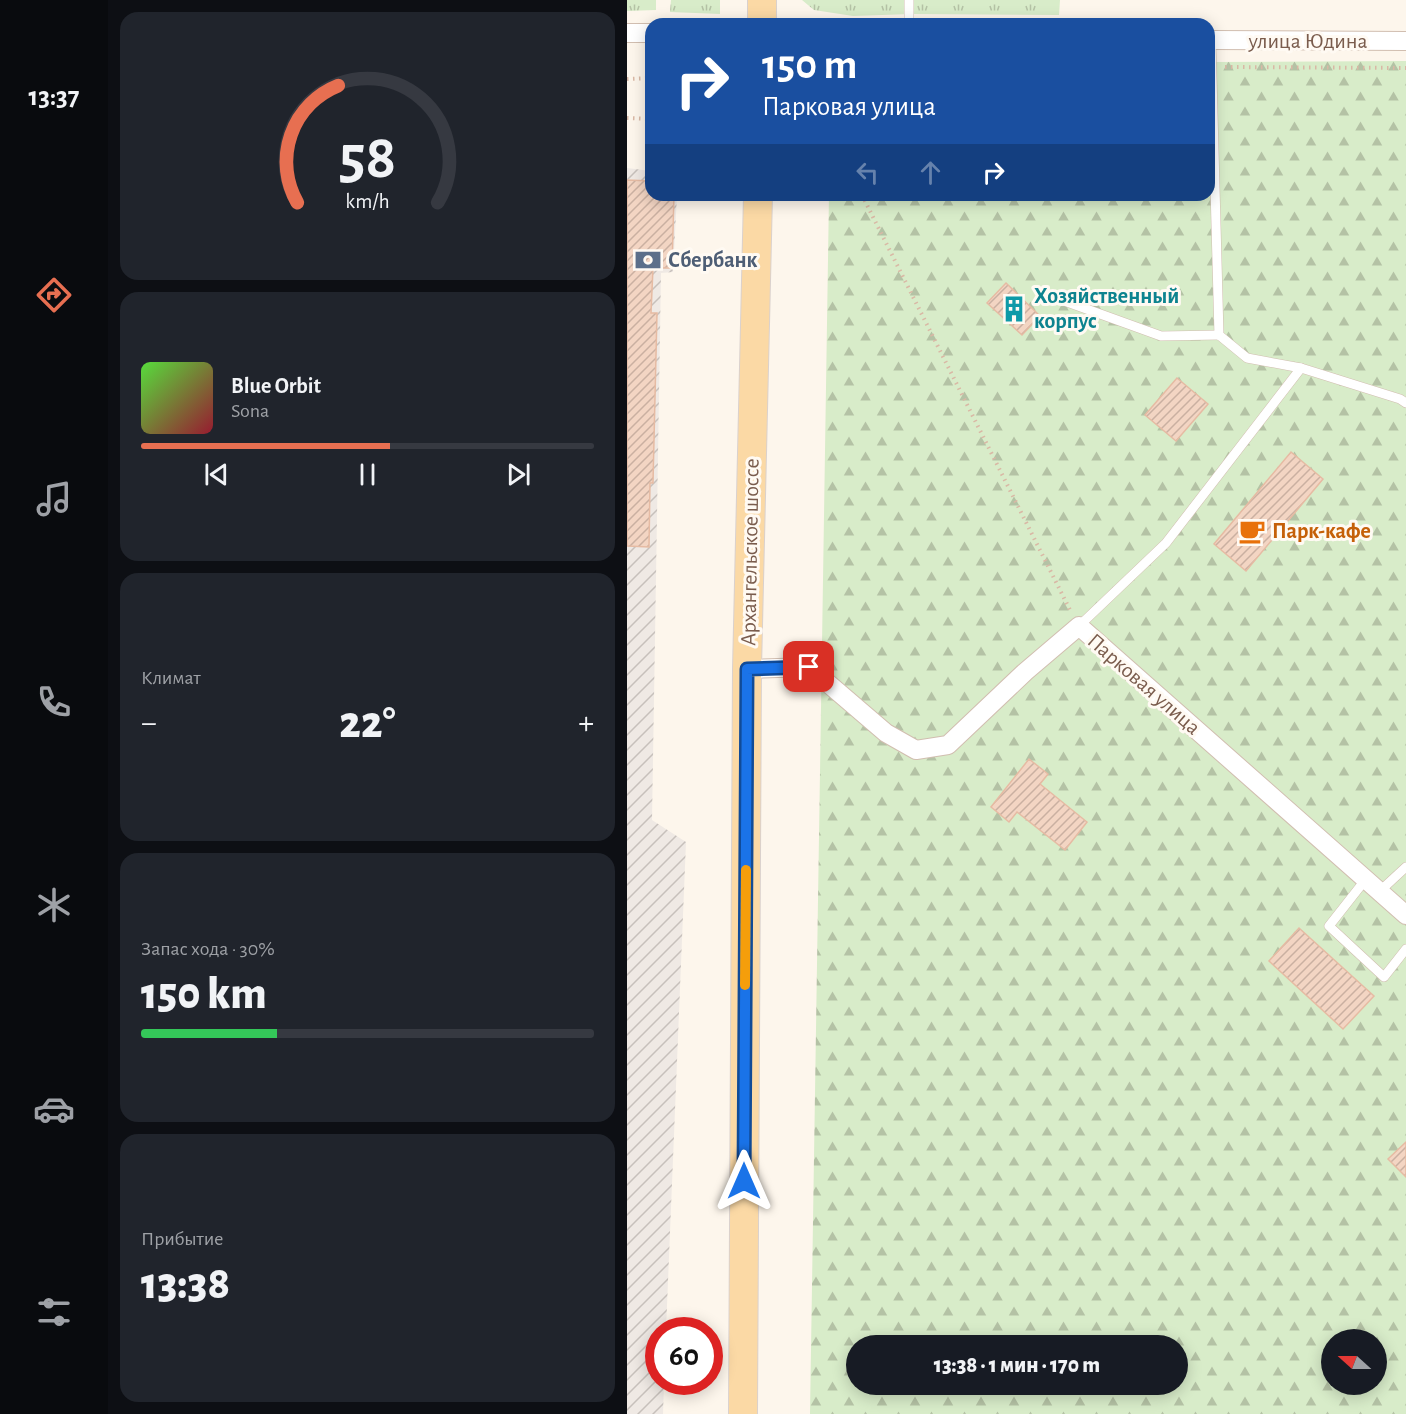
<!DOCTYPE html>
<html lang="ru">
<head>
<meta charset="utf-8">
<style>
  body { margin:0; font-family:"Alegreya Sans",sans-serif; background:#20242c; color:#f1f3f6; height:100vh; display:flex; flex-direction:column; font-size:22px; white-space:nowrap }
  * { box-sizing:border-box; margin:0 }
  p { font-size:20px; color:#9ea1a6 }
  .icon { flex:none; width:33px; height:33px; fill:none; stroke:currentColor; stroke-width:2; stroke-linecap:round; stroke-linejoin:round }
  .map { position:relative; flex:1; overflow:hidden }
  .drawer { display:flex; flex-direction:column; gap:12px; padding:12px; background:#0d0f14; width:519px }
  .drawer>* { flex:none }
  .banner { position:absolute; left:18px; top:18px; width:570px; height:183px; border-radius:18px; box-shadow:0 3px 15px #0003; background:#1a4fa0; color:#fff; overflow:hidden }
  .needle { width:39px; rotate:291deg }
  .controls { position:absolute; left:694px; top:1329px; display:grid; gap:12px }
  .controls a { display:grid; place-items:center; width:66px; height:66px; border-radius:50%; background:#171b24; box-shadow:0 3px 15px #0003; font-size:30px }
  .speed { position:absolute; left:18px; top:1317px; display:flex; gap:12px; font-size:30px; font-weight:700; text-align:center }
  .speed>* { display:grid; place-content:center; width:78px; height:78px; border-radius:50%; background:#171b24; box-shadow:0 3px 15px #0003; line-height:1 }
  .speed .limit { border:9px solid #d22; background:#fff; color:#111 }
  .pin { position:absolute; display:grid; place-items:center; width:51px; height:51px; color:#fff; margin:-26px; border-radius:12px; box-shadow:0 3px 9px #0006 }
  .me { position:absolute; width:66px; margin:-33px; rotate:0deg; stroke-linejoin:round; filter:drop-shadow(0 0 4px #0008) }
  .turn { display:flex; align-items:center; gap:21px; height:126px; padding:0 18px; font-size:27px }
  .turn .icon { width:78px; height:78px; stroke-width:2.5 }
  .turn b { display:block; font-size:42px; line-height:51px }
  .lanes { display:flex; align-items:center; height:57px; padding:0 18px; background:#0003; justify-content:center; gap:30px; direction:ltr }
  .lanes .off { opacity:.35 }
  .big { font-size:45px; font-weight:800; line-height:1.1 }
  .drawer .tile { flex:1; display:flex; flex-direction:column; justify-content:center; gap:9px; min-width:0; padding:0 21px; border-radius:18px; background:#20242c }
  .drawer .dial { align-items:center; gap:0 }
  .dial svg { height:156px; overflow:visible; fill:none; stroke:#363941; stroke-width:7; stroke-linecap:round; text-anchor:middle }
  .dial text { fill:#f1f3f6; stroke:none }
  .song { display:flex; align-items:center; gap:18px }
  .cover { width:72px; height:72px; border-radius:9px; background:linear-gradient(135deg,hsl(110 70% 55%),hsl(350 70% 35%)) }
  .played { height:6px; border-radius:3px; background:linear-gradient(90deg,#e76f51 55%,#363941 55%) }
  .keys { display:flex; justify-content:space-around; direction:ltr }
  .heat { display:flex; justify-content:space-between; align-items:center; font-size:33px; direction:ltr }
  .charge { height:9px; border-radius:4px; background:linear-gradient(90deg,#34c759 30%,#363941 0) }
  .trip { position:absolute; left:219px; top:1335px; width:342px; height:60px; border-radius:30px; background:#171b24; box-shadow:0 3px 15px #0003; font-weight:800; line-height:60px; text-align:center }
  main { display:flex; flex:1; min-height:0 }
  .menu { display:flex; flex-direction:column; width:108px; justify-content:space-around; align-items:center; background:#090b0e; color:#9ea1a6 }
  .menu .icon { width:42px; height:42px }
  .menu .selected { color:#e76f51 }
  .menu b { font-size:27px; color:#f1f3f6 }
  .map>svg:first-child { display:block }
</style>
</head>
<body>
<main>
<nav class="menu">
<b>13:37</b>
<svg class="icon selected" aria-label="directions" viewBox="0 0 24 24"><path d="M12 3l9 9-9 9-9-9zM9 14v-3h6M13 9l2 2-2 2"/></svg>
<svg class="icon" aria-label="music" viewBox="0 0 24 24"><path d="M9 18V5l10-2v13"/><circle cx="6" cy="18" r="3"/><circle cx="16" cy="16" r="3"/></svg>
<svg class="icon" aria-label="phone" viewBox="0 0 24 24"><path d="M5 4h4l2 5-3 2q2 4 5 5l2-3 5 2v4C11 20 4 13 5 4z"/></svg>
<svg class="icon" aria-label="climate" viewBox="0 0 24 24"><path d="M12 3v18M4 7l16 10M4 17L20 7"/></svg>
<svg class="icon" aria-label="car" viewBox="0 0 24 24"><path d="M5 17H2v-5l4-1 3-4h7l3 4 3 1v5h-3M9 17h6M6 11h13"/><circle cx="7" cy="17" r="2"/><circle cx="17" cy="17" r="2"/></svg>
<svg class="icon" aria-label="filters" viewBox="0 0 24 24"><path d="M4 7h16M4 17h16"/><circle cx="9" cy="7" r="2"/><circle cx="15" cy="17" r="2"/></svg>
</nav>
<section class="drawer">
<div class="tile dial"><svg viewBox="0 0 100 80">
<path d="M14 69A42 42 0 1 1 86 69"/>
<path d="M14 69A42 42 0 0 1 35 9" stroke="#e76f51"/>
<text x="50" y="56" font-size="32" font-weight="700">58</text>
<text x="50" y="72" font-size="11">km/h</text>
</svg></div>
<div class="tile">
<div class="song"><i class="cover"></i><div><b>Blue Orbit</b><p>Sona</p></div></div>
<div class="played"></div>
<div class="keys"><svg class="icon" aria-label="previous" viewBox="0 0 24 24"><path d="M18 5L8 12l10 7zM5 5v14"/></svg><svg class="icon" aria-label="pause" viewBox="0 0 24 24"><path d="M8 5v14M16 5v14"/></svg><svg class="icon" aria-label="next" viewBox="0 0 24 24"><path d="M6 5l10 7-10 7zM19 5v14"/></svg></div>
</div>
<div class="tile"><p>Климат</p>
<div class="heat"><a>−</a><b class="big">22°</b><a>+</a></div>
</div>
<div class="tile"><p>Запас хода · 30%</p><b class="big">150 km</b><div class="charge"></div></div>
<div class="tile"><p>Прибытие</p><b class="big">13:38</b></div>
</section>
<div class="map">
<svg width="779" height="1414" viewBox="0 0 779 1414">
  <defs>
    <pattern id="industrial-furrows" width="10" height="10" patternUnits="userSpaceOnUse" patternTransform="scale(1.5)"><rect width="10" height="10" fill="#efe9e4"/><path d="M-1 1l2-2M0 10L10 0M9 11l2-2" fill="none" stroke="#c7c0bb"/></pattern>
    <pattern id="grass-tufts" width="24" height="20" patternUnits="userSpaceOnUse" patternTransform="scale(1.5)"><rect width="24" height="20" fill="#d8ecc9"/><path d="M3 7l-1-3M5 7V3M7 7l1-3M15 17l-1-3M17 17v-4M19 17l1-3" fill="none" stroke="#b4c2a5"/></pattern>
    <pattern id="forest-firs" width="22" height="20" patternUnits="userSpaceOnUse" patternTransform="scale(1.5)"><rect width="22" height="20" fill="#d8ecc9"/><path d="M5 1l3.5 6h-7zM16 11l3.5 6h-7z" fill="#b4c2a5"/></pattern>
    <pattern id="building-hatch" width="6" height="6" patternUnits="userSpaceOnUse" patternTransform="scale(1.5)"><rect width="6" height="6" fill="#f3d5c3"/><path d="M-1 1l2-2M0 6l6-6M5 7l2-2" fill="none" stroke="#cab0a1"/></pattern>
  </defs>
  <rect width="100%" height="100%" fill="#fdf6ec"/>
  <path fill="url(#industrial-furrows)" d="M0,168L24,171V195H50L46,272L34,273L25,820L59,842L39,1330H32V1382H37L36,1414H0Z"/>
  <g fill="url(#grass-tufts)">
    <path d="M0,0H29V10L0,11Z"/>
    <path d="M44,0H93V14L43,12Z"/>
    <path d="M175,0H433L432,15L284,14L226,16L187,10Z"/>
  </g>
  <path fill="url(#forest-firs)" fill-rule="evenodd" d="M779,61V1414H183L202,195H582V62ZM705,1340H750V1384H705ZM230,1346H550V1384H230Z"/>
  <g fill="url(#building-hatch)" stroke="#e6bba3" stroke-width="1.5">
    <path d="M0,180L24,181V195H47L45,268H26L24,313H30L26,483H23L22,547L0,546Z"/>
    <path d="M379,283L413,316L395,335L360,303Z"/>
    <path d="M550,378L581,404L549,441L518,415Z"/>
    <path d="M664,452L696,479L619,571L587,544Z"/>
    <path d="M402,759L421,774L413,784L460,822L438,850L390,812L382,822L364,807Z"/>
    <path d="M672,928L747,996L716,1029L642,961Z"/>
    <path d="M779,1142V1177L761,1159Z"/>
  </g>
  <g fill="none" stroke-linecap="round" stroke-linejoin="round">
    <g stroke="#d1beb0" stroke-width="10">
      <g id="service">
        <path d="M282,0V24"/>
        <path d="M584,40L592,335L620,358L674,368L773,399L779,403"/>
        <path d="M418,294L534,336L592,335"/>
        <path d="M452,626L539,543L674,368"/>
        <path d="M739,879L702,926L757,977L779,949"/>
        <path d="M753,891L779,867"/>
      </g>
    </g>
    <g stroke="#d1beb0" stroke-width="20">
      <g id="minor">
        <path d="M0,33H24"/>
        <path d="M582,40L779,41"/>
        <path d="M120,669L182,667L259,733L289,750L321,745L398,672L452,626L779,915"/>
      </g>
    </g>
    <g stroke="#dad1cd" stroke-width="30">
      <g id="primary">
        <path d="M135,24V0"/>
        <path d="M116,1414L120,669L131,195"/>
      </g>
    </g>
    <g stroke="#d9b8a5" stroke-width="4" stroke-dasharray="1.5 4.5" stroke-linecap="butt">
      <path d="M598,67L779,68"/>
      <path d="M0,79L24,78"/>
      <path d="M0,118L24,119"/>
      <path d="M235,195L443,610"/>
    </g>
    <use href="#service" stroke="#fff" stroke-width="9"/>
    <use href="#minor" stroke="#fff" stroke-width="18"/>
    <use href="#primary" stroke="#fbd9a5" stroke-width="28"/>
  </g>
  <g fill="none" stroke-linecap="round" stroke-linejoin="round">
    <g stroke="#114b97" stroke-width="15">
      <path id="route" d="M117,1181L120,669L182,667"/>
    </g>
    <use href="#route" stroke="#1a73e8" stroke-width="10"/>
    <path stroke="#f59e0b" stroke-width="10" d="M118,985L119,870"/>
  </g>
  <defs>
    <g id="bank-bare" transform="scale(2.07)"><path d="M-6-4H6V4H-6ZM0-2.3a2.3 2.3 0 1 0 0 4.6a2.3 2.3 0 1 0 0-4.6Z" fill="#5c6f8a" stroke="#fffaf3" stroke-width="2.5" paint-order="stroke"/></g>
    <g id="building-bare" transform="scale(2.07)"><path d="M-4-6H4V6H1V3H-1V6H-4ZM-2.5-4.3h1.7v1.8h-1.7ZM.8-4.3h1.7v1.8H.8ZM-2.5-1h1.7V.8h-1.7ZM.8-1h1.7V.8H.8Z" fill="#0f9aa8" stroke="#fffaf3" stroke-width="2.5" paint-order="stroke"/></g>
    <g id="cafe-bare" transform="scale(2.07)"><path d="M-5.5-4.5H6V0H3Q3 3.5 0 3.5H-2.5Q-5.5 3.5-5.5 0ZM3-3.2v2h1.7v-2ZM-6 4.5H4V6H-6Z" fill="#e8710a" stroke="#fffaf3" stroke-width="2.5" paint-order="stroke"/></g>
  </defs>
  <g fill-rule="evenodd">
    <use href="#bank-bare" x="21" y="260"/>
    <use href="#building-bare" x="387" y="309"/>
    <use href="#cafe-bare" x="625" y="531"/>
  </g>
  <g text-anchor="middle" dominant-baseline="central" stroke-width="6" stroke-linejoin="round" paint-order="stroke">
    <g font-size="22" fill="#7a5c4d" stroke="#fffaf3">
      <text x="681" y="41">улица Юдина</text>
      <text transform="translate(123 552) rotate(-89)">Архангельское шоссе</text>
      <text transform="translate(517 684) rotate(41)">Парковая улица</text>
    </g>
    <g font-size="22" font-weight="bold" fill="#4e5e75" stroke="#fffaf3" text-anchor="start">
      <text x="41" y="260">Сбербанк</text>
    </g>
    <g font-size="22" font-weight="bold" fill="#0d838f" stroke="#fffaf3" text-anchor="start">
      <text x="407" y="296">Хозяйственный<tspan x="407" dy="25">корпус</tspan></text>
    </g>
    <g font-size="22" font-weight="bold" fill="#c56008" stroke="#fffaf3" text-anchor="start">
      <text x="645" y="531">Парк-кафе</text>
    </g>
  </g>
</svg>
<div class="controls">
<a><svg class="needle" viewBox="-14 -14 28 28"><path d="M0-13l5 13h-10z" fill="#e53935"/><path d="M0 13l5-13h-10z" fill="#9ea1a6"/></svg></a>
</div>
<div class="speed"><div class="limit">60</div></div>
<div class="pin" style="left:182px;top:667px;background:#d93025"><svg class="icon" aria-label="arrive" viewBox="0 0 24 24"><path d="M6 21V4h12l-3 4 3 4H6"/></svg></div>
<svg class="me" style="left:117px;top:1181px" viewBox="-20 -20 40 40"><path d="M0-17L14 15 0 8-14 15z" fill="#1a73e8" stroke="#fff" stroke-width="4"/></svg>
<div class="trip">13:38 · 1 мин · 170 m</div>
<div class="banner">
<div class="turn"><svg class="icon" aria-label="right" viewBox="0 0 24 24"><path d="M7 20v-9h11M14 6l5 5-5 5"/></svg><div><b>150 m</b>Парковая улица</div></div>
<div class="lanes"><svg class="icon off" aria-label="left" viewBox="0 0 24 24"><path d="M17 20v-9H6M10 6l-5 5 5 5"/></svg><svg class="icon off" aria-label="ahead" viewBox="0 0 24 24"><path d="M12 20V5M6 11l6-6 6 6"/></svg><svg class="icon" aria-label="right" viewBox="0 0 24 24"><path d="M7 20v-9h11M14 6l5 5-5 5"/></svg></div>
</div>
</div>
</main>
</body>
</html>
